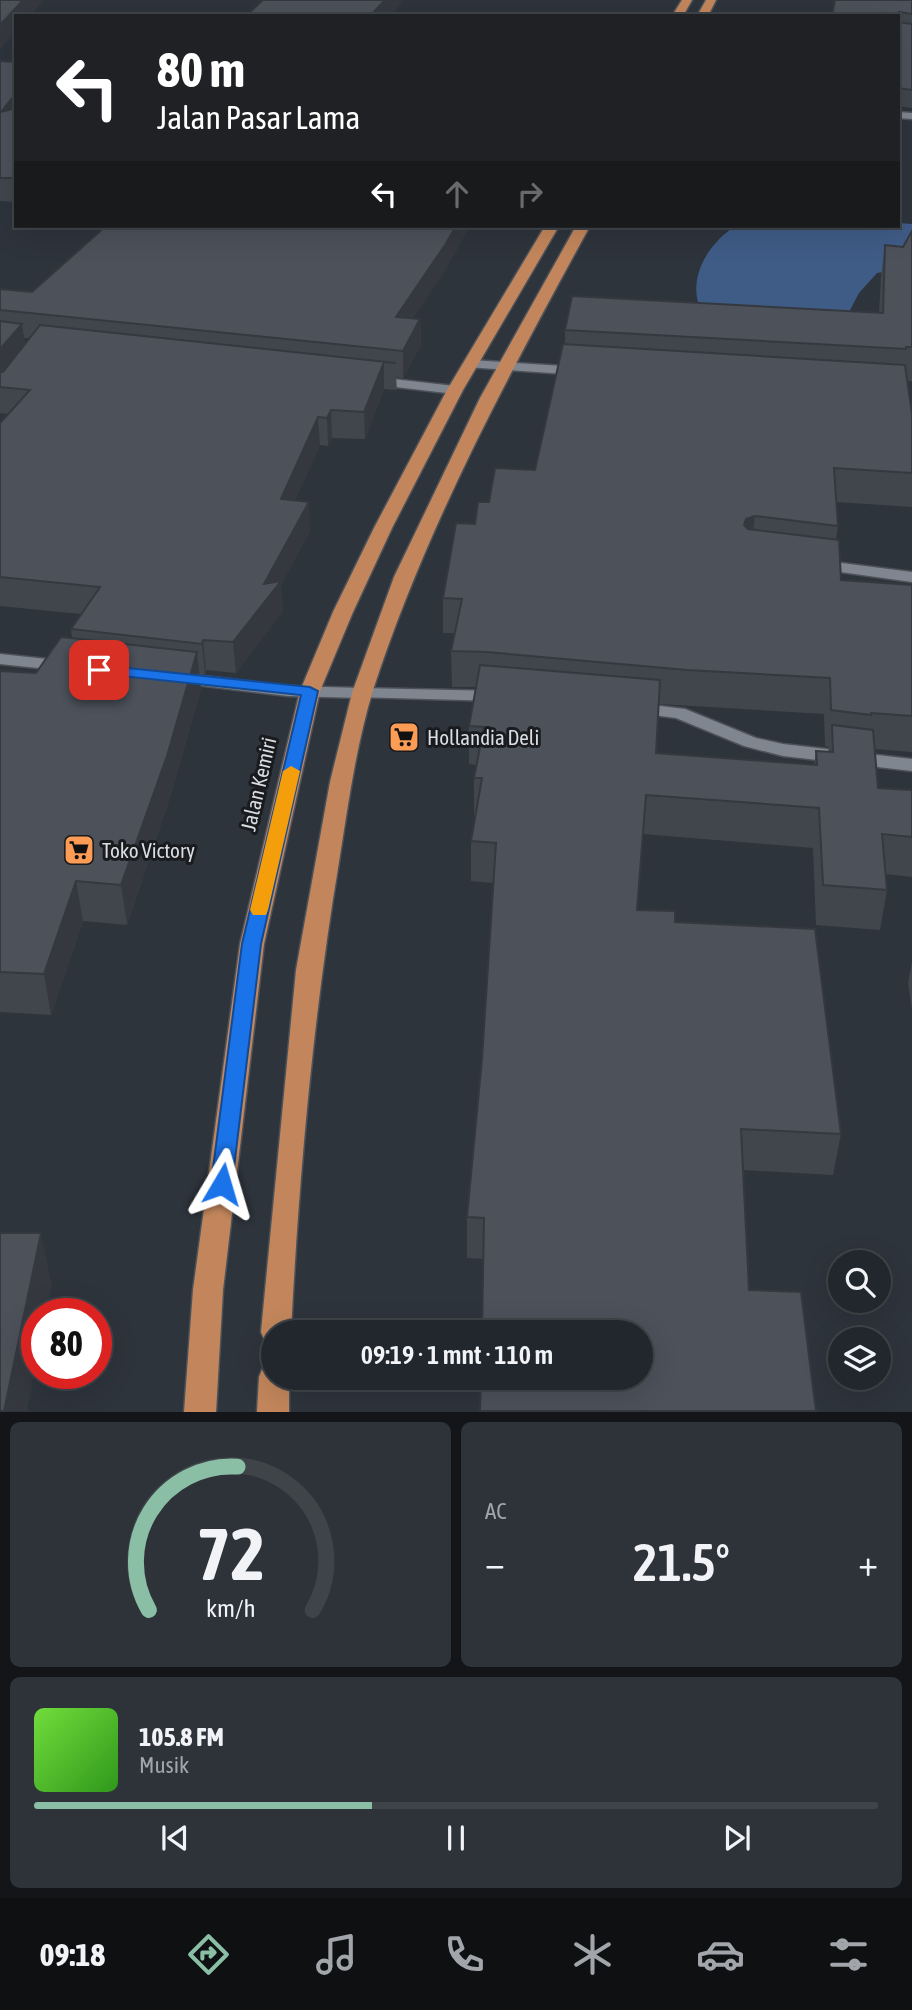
<!DOCTYPE html>
<html lang="id">
<head>
<meta charset="utf-8">
<style>
  body { margin:0; font-family:"Asap Condensed",sans-serif; background:#2e3339; color:#f1f3f6; height:100vh; display:flex; flex-direction:column; font-size:26px; white-space:nowrap }
  * { box-sizing:border-box; margin:0 }
  p { font-size:23px; color:#a2a5aa }
  .icon { flex:none; width:38px; height:38px; fill:none; stroke:currentColor; stroke-width:2; stroke-linecap:round; stroke-linejoin:round }
  .map { position:relative; height:1412px; overflow:hidden }
  .details { display:flex; flex-direction:column; gap:10px; padding:10px; background:#131519; flex:1 }
  .details>* { flex:none }
  .banner { position:absolute; left:14px; top:14px; width:886px; height:214px; border-radius:0px; box-shadow:0 7px 28px #0002,0 0 0 2px #3f4449; background:#202124; color:#fff; overflow:hidden }
  .controls { position:absolute; left:828px; top:1250px; display:grid; gap:14px }
  .controls a { display:grid; place-items:center; width:63px; height:63px; border-radius:50%; background:#22272d; box-shadow:0 7px 28px #0002,0 0 0 2px #3f4449; font-size:35px }
  .speed { position:absolute; left:21px; top:1298px; display:flex; gap:14px; font-size:35px; font-weight:700; text-align:center }
  .speed>* { display:grid; place-content:center; width:91px; height:91px; border-radius:50%; background:#22272d; box-shadow:0 7px 28px #0002,0 0 0 2px #3f4449; line-height:1 }
  .speed .limit { border:10px solid #d22; background:#fff; color:#111 }
  .pin { position:absolute; display:grid; place-items:center; width:60px; height:60px; color:#fff; margin:-30px; border-radius:14px; box-shadow:0 4px 10px #0006 }
  .me { position:absolute; width:77px; margin:-38px; rotate:7deg; stroke-linejoin:round; filter:drop-shadow(0 0 5px #0008) }
  .turn { display:flex; align-items:center; gap:24px; height:147px; padding:0 28px; font-size:32px }
  .turn .icon { width:91px; height:91px; stroke-width:2.5 }
  .turn b { display:block; font-size:49px; line-height:60px }
  .lanes { display:flex; align-items:center; height:66px; padding:0 28px; background:#0003; justify-content:center; gap:35px; direction:ltr }
  .lanes .off { opacity:.35 }
  .big { font-size:52px; font-weight:600; line-height:1.1 }
  .details .card { flex:1; display:flex; flex-direction:column; justify-content:center; gap:10px; min-width:0; padding:0 24px; border-radius:10px; background:#2e3339 }
  .details .dial { align-items:center; gap:0 }
  .dial svg { height:182px; overflow:visible; fill:none; stroke:#3f4449; stroke-width:7; stroke-linecap:round; text-anchor:middle }
  .dial text { fill:#f1f3f6; stroke:none }
  .song { display:flex; align-items:center; gap:21px }
  .cover { width:84px; height:84px; border-radius:10px; background:linear-gradient(135deg,hsl(100 70% 55%),hsl(110 70% 35%)) }
  .played { height:7px; border-radius:4px; background:linear-gradient(90deg,#8abfa5 40%,#3f4449 40%) }
  .keys { display:flex; justify-content:space-around; direction:ltr }
  .heat { display:flex; justify-content:space-between; align-items:center; font-size:38px; direction:ltr }
  .details .tiles { flex:1; display:grid; gap:10px; grid-template-columns:1fr 1fr }
  .card:last-child { grid-column:span 2 }
  .trip { position:absolute; left:261px; top:1320px; width:392px; height:70px; border-radius:35px; background:#22272d; box-shadow:0 7px 28px #0002,0 0 0 2px #3f4449; font-weight:600; line-height:70px; text-align:center }
  .dock { display:flex; height:112px; justify-content:space-around; align-items:center; background:#0e1012; color:#a2a5aa }
  .dock .icon { width:49px; height:49px }
  .dock .active { color:#8abfa5 }
  .dock b { font-size:32px; color:#f1f3f6 }
  .map>svg:first-child { display:block }
</style>
</head>
<body>
<div class="map">
<svg width="912" height="1412" viewBox="0 0 912 1412">
  <rect width="100%" height="100%" fill="#2e343c"/>
  <path fill="#3f5c87" d="M898,223L912,224V267L877,273L859,293L847,316L709,328C705,320 700,311 698,302C690,272 711,242 735,226H898Z"/>
  <g fill="none" stroke-linecap="round" stroke-linejoin="round">
    <g stroke="#4d5259" stroke-width="3">
      <g id="street">
        <path d="M898,112L912,113V119L898,118Z"/>
        <path d="M471,360L579,367L586,371L579,375L466,367V361Z"/>
        <path d="M375,377L455,386L462,390L455,394L370,384L368,381Z"/>
        <path d="M818,560L912,572V582L812,568L810,565L812,562Z"/>
        <path d="M362,688L497,691L506,696L497,701L356,697L353,693L356,689Z"/>
        <path d="M636,703L685,709L756,738L783,744L912,759V771L783,756L744,746L676,718L630,712L627,708L630,704Z"/>
      </g>
    </g>
    <g stroke="#4d5259" stroke-width="3">
      <g id="secondary">
        <path d="M0,654L66,661L75,666L66,671L0,664Z"/>
        <path d="M178,673L288,686L362,688L371,693L362,698L288,696L172,682L169,678L172,674Z"/>
      </g>
    </g>
    <g stroke="#4d5259" stroke-width="3">
      <g id="highway">
        <path d="M682,0H692L683,16H672Z"/>
        <path d="M706,0H716L708,16H697Z"/>
        <path d="M545,226H559L463,390L392,528L353,612L320,691L264,944L223,1290L216,1412H184L193,1290L240,944L300,691L333,612L374,528L447,390Z"/>
        <path d="M576,226H590C508,376 426,527 373,690C356,746 348,805 339,862C313,1017 299,1175 291,1332H273V1344L265,1341L261,1332L296,970L330,782L352,693L394,577L480,398Z"/>
        <path d="M273,1364V1377H289V1412H257L259,1377L263,1367Z"/>
      </g>
    </g>
    <use href="#street" fill="#7f8690" fill-rule="evenodd"/>
    <use href="#secondary" fill="#7f8690" fill-rule="evenodd"/>
    <use href="#highway" fill="#c3865c" fill-rule="evenodd"/>
  </g>
  <g fill="#41464d" fill-rule="evenodd">
    <path d="M912,0V108L898,106V16H832Z"/>
    <path d="M0,61L16,62V202L0,201Z"/>
    <path d="M106,226H470L445,270L413,318L420,319L421,345L403,378L396,377L397,390L384,389L365,439L332,438L328,446L320,445L295,500L310,531L281,585L283,611L236,673L206,670L205,674H199L201,689L171,794L127,925L83,921L51,1015L0,1012V671L36,673L72,638L71,629L81,614L0,606V423L8,414L0,413V289L32,292ZM24,338H30L25,344Z"/>
    <path d="M912,231V381H907L912,414V507L836,502L838,526L836,540L841,580L912,585V752L875,749L878,788L912,790V877L886,874L887,890L880,930L816,925L813,848L643,834L637,910L675,922L841,1134L833,1175L743,1170L749,1290L816,1411L483,1259L467,1258V1217L482,1059L493,883L471,881V841L476,817L474,816V778L476,765L469,764V726L476,687H452L451,651L455,633H443V598L475,524L489,502L535,470L565,345V330L879,313L881,276L885,245L903,247ZM659,704L824,714L825,746L829,747L828,752L816,751L814,765L656,753Z"/>
    <path d="M912,962V1010L908,983Z"/>
  </g>
  <g fill="#35393f">
    <path d="M23,0H41V3L30,16H16V32L0,49V25Z"/>
    <path d="M385,0H401V4L390,16H370Z"/>
    <path d="M16,93V119L1,112Z"/>
    <path d="M456,226H470L445,270L396,344V317Z"/>
    <path d="M420,319L421,345L403,378V351Z"/>
    <path d="M22,324L26,350L0,381V349Z"/>
    <path d="M384,362V389L365,439L364,412Z"/>
    <path d="M331,410L332,438L328,446L327,418Z"/>
    <path d="M318,417L320,445L283,528L281,499Z"/>
    <path d="M309,502L310,531L281,585L283,611L236,673L233,642Z"/>
    <path d="M755,516L751,549L744,525L746,519Z"/>
    <path d="M203,640L206,670L205,674L202,644Z"/>
    <path d="M197,652L201,689L171,794L127,925L121,885Z"/>
    <path d="M76,881L83,921L51,1015L44,974Z"/>
    <path d="M41,1233L52,1286L46,1314H37V1362L27,1411H4Z"/>
  </g>
  <g fill="#4c515a" stroke="#35393f" stroke-width="2">
    <path d="M0,0H23L0,25Z"/>
    <path d="M263,0H385L370,16H246Z"/>
    <path d="M835,0H912V14L899,12L898,22L912,24V90L898,88V16H832Z"/>
    <path d="M0,61L16,62V93L1,112L16,108V178H0Z"/>
    <path d="M106,226H456L445,245L396,317L420,319L403,351L0,310V289L32,292Z"/>
    <path d="M912,231V347H906V349L565,330L572,296L883,313L885,245L903,247Z"/>
    <path d="M0,321L22,324L0,349Z"/>
    <path d="M40,325L396,363L384,362L364,412L331,410L327,418L318,417L281,499L309,502L264,584L281,581L233,642L203,640L202,644L71,629L100,587L0,577V423L30,390L0,387V372H3Z"/>
    <path d="M563,344L905,365L912,414V473L834,468L838,526L755,516L746,519L744,525L748,529L839,540L841,580L912,585V716L871,713V715L831,710L830,678L687,670L487,652L451,651L462,599L443,598L456,523L475,524L478,502H489L495,468L535,470Z"/>
    <path d="M61,637L197,652L167,756L121,885L76,881L44,974L0,972V671L36,673Z"/>
    <path d="M480,665L660,680L656,753L817,765L816,751L833,752L832,725L873,730L878,788L912,790V837L882,834L887,890L823,885L819,808L646,795L637,910L675,911V922L815,929L841,1134L741,1129L749,1290L801,1292L816,1411H480L481,1377H640V1332H482L484,1218L467,1217L482,1059L496,843L471,841L482,778H474L484,727L469,726Z"/>
    <path d="M0,1233H41L4,1411H0Z"/>
  </g>
  <path fill="#1a73e8" stroke="#114b97" stroke-width="2" d="M99,665L310,687L318,691L261,944L232,1184L229,1190L222,1192L214,1190L211,1184L242,944L301,695L94,673L91,670Z"/>
  <path fill="#f59e0b" d="M291,766L300,771L268,910L266,915H253L250,910L283,771Z"/>
  <defs>
    <g id="supermarket-square" transform="scale(1.575)"><rect x="-9" y="-9" width="18" height="18" rx="4" fill="#fd9c55" stroke="#191b1f"/><path d="M-6-5.5h2.5l.6 2H6L4.5 2H-2.5L-4.4-4H-6ZM-1.5 3.2a1.3 1.3 0 1 0 .1 0ZM3 3.2a1.3 1.3 0 1 0 .1 0Z" fill="#111"/></g>
  </defs>
  <g fill-rule="evenodd">
    <use href="#supermarket-square" x="404" y="737"/>
    <use href="#supermarket-square" x="79" y="850"/>
  </g>
  <g text-anchor="middle" dominant-baseline="central" stroke-width="6" stroke-linejoin="round" paint-order="stroke">
    <g font-size="21" fill="#dadee3" stroke="#191b1f" text-anchor="start">
      <text x="427" y="737">Hollandia Deli</text>
      <text x="102" y="850">Toko Victory</text>
    </g>
    <g font-size="21" fill="#dadee3" stroke="#191b1f">
      <text transform="translate(258 784) rotate(-77)">Jalan Kemiri</text>
    </g>
  </g>
</svg>
<div class="controls">
<a><svg class="icon" aria-label="search" viewBox="0 0 24 24"><circle cx="10" cy="10" r="6"/><path d="M15 15l6 6"/></svg></a>
<a><svg class="icon" aria-label="layers" viewBox="0 0 24 24"><path d="M12 4l9 5-9 5-9-5zM3 14l9 5 9-5"/></svg></a>
</div>
<div class="speed"><div class="limit">80</div></div>
<div class="pin" style="left:99px;top:670px;background:#d93025"><svg class="icon" aria-label="arrive" viewBox="0 0 24 24"><path d="M6 21V4h12l-3 4 3 4H6"/></svg></div>
<svg class="me" style="left:222px;top:1184px" viewBox="-20 -20 40 40"><path d="M0-17L14 15 0 8-14 15z" fill="#1a73e8" stroke="#fff" stroke-width="4"/></svg>
<div class="trip">09:19 · 1 mnt · 110 m</div>
<div class="banner">
<div class="turn"><svg class="icon" aria-label="left" viewBox="0 0 24 24"><path d="M17 20v-9H6M10 6l-5 5 5 5"/></svg><div><b>80 m</b>Jalan Pasar Lama</div></div>
<div class="lanes"><svg class="icon" aria-label="left" viewBox="0 0 24 24"><path d="M17 20v-9H6M10 6l-5 5 5 5"/></svg><svg class="icon off" aria-label="ahead" viewBox="0 0 24 24"><path d="M12 20V5M6 11l6-6 6 6"/></svg><svg class="icon off" aria-label="right" viewBox="0 0 24 24"><path d="M7 20v-9h11M14 6l5 5-5 5"/></svg></div>
</div>
</div>
<section class="details">
<div class="tiles">
<div class="card dial"><svg viewBox="0 0 100 80">
<path d="M14 69A42 42 0 1 1 86 69"/>
<path d="M14 69A42 42 0 0 1 53 6" stroke="#8abfa5"/>
<text x="50" y="56" font-size="32" font-weight="700">72</text>
<text x="50" y="72" font-size="11">km/h</text>
</svg></div>
<div class="card"><p>AC</p>
<div class="heat"><a>−</a><b class="big">21.5°</b><a>+</a></div>
</div>
<div class="card">
<div class="song"><i class="cover"></i><div><b>105.8 FM</b><p>Musik</p></div></div>
<div class="played"></div>
<div class="keys"><svg class="icon" aria-label="previous" viewBox="0 0 24 24"><path d="M18 5L8 12l10 7zM5 5v14"/></svg><svg class="icon" aria-label="pause" viewBox="0 0 24 24"><path d="M8 5v14M16 5v14"/></svg><svg class="icon" aria-label="next" viewBox="0 0 24 24"><path d="M6 5l10 7-10 7zM19 5v14"/></svg></div>
</div>
</div>
</section>
<nav class="dock">
<b>09:18</b>
<svg class="icon active" aria-label="directions" viewBox="0 0 24 24"><path d="M12 3l9 9-9 9-9-9zM9 14v-3h6M13 9l2 2-2 2"/></svg>
<svg class="icon" aria-label="music" viewBox="0 0 24 24"><path d="M9 18V5l10-2v13"/><circle cx="6" cy="18" r="3"/><circle cx="16" cy="16" r="3"/></svg>
<svg class="icon" aria-label="phone" viewBox="0 0 24 24"><path d="M5 4h4l2 5-3 2q2 4 5 5l2-3 5 2v4C11 20 4 13 5 4z"/></svg>
<svg class="icon" aria-label="climate" viewBox="0 0 24 24"><path d="M12 3v18M4 7l16 10M4 17L20 7"/></svg>
<svg class="icon" aria-label="car" viewBox="0 0 24 24"><path d="M5 17H2v-5l4-1 3-4h7l3 4 3 1v5h-3M9 17h6M6 11h13"/><circle cx="7" cy="17" r="2"/><circle cx="17" cy="17" r="2"/></svg>
<svg class="icon" aria-label="filters" viewBox="0 0 24 24"><path d="M4 7h16M4 17h16"/><circle cx="9" cy="7" r="2"/><circle cx="15" cy="17" r="2"/></svg>
</nav>
</body>
</html>
